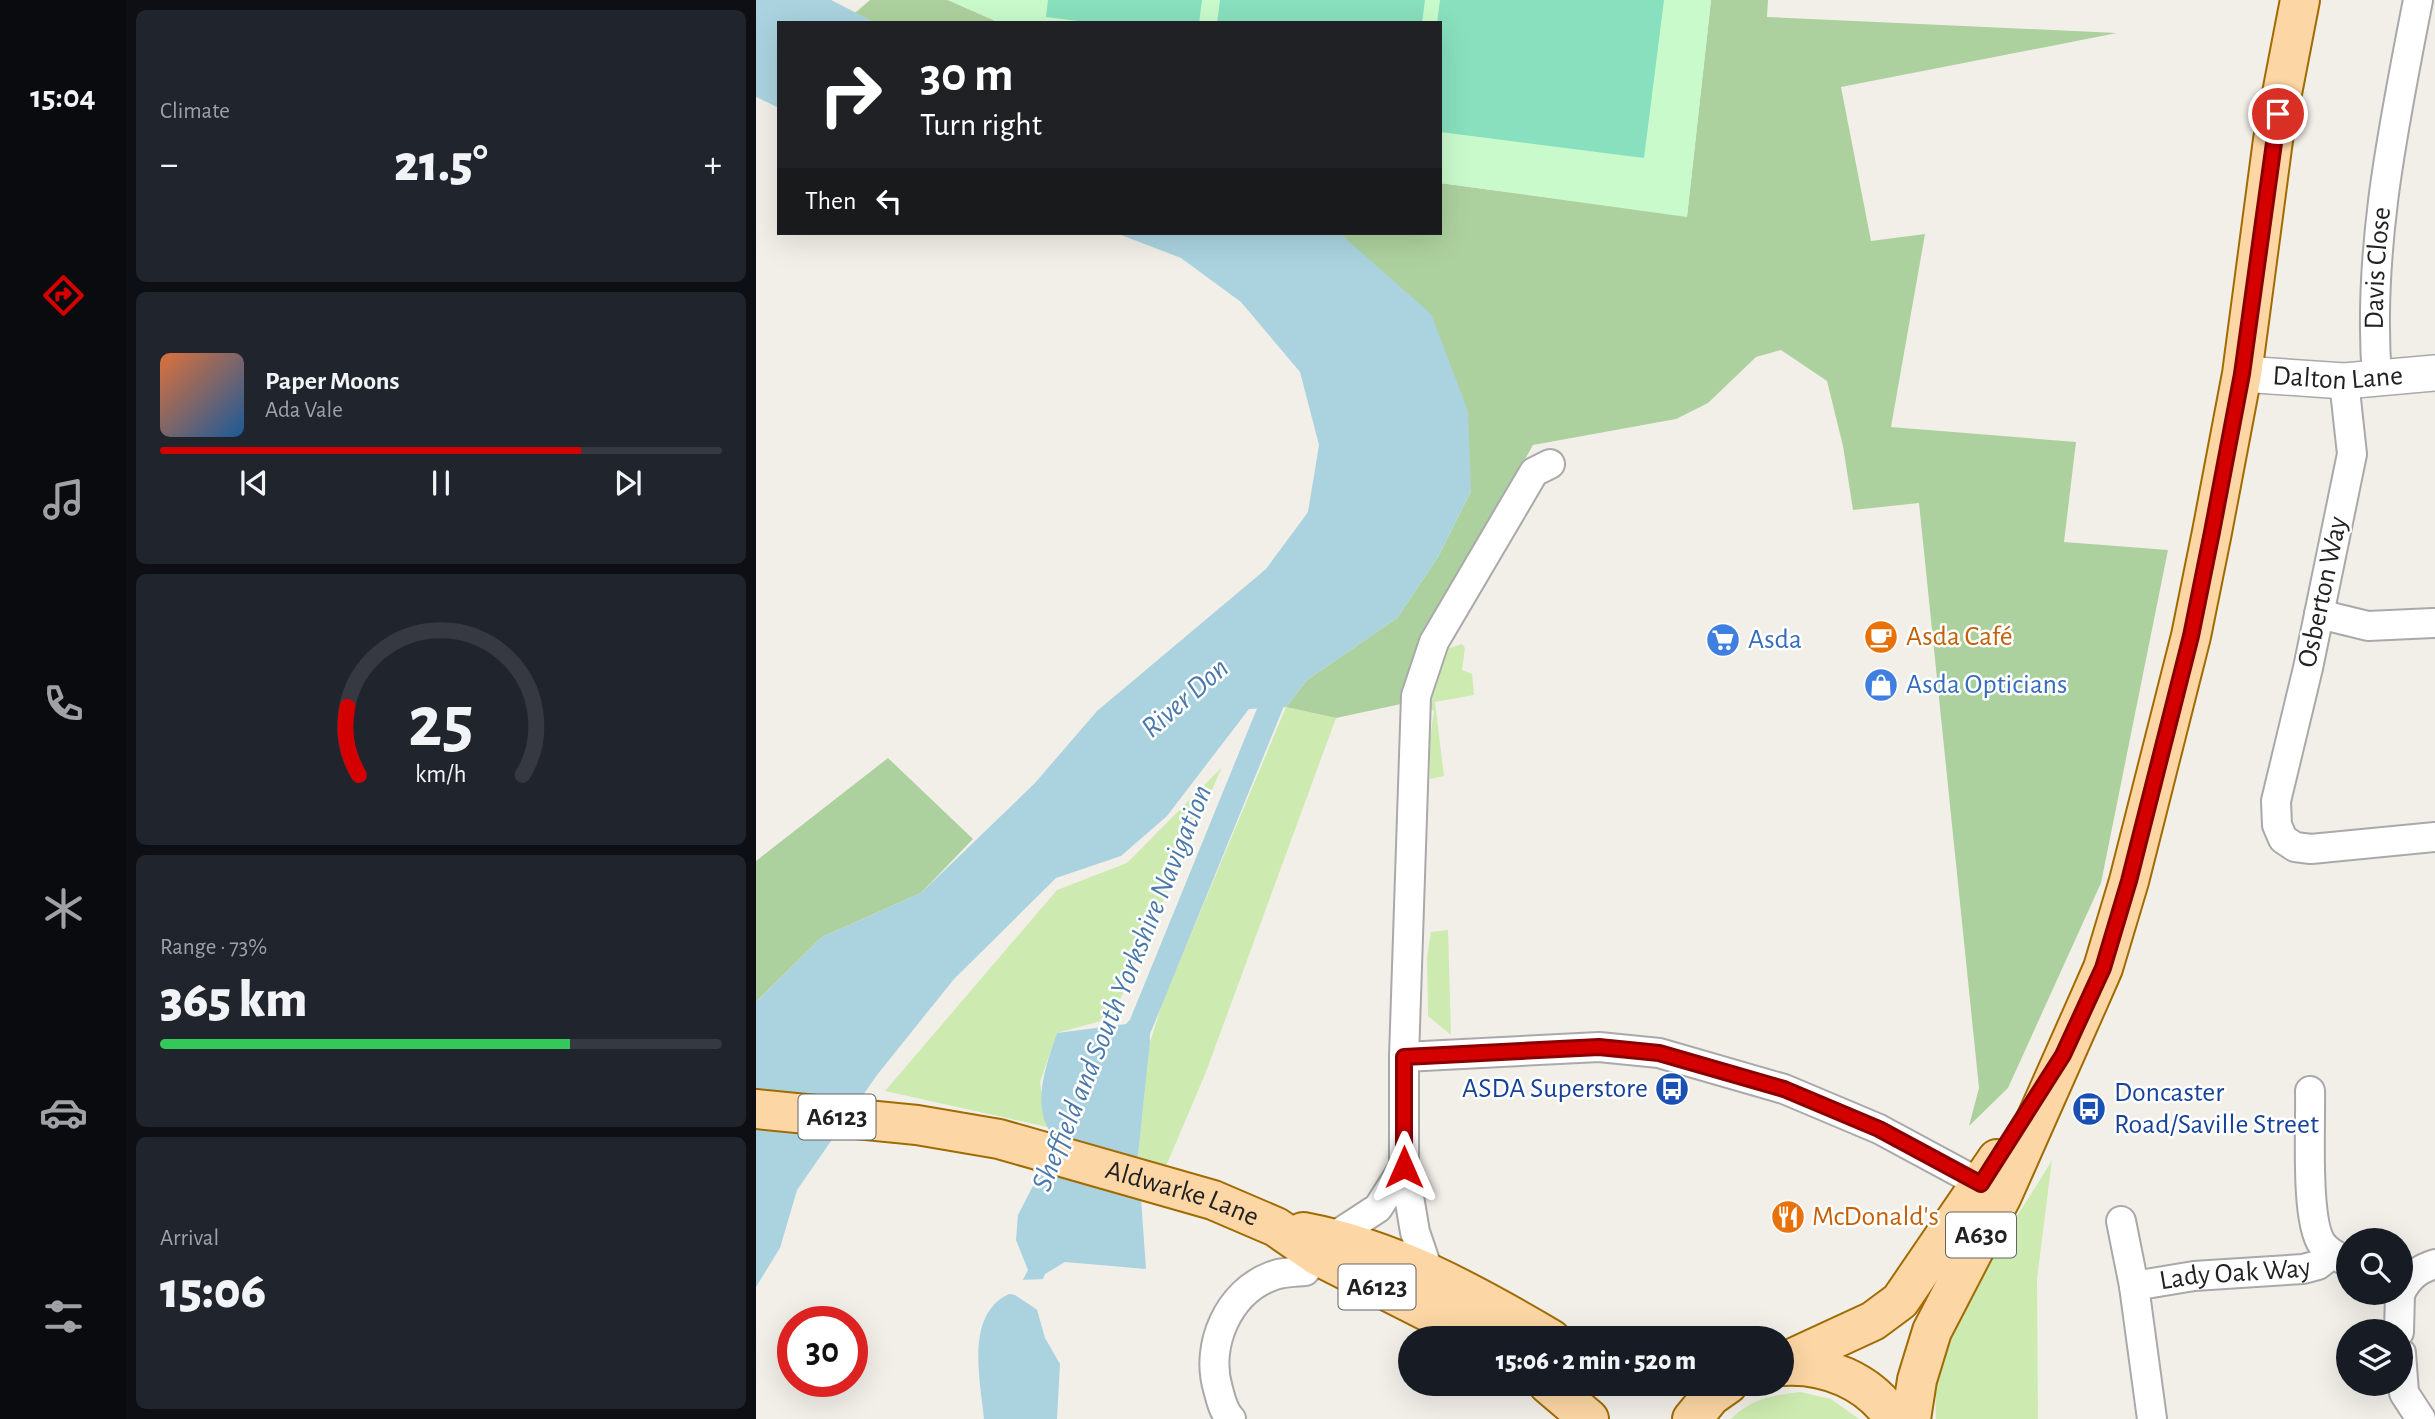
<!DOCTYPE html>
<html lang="en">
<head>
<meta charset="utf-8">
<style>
  body { margin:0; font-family:"Alegreya Sans",sans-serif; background:#20242c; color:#f1f3f6; height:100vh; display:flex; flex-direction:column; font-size:26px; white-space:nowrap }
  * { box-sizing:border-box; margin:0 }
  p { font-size:23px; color:#9ea1a6 }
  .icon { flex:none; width:38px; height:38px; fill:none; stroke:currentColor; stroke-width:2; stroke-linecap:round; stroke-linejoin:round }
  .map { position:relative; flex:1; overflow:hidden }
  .drawer { display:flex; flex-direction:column; gap:10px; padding:10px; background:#0d0f14; width:630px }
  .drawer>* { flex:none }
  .hud { position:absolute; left:21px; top:21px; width:665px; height:214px; border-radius:0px; box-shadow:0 7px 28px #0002; background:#202124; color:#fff; overflow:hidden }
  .controls { position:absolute; left:1580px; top:1228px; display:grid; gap:14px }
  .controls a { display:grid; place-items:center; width:77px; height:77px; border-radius:50%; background:#171b24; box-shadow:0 7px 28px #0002; font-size:35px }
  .speed { position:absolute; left:21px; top:1306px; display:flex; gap:14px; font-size:35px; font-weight:700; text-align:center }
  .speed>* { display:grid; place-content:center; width:91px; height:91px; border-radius:50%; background:#171b24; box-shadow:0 7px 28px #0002; line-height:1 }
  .speed .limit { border:10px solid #d22; background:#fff; color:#111 }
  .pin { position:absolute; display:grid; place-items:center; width:60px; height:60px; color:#fff; margin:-30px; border:4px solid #fff; border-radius:50%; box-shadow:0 2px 7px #0007 }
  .me { position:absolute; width:77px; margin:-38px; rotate:0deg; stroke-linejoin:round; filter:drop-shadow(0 0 5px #0008) }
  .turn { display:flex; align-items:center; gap:24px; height:147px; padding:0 28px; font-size:32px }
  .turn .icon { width:91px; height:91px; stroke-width:2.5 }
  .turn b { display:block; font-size:49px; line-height:60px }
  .then { display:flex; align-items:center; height:66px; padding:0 28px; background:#0003; gap:14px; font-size:26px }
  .big { font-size:52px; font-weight:800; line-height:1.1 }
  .drawer .widget { flex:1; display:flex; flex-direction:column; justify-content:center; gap:10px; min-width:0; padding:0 24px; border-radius:10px; background:#20242c }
  .drawer .dial { align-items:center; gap:0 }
  .dial svg { height:182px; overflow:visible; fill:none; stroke:#363941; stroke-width:7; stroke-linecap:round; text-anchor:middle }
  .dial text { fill:#f1f3f6; stroke:none }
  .song { display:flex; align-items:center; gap:21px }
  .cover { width:84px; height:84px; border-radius:10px; background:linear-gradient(135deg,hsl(20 70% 55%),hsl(210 70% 35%)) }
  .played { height:7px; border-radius:4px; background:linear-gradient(90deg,#d40000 75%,#363941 75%) }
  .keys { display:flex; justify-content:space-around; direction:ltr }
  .heat { display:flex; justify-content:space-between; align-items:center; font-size:38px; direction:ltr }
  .charge { height:10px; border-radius:5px; background:linear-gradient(90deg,#34c759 73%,#363941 0) }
  .trip { position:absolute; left:642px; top:1326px; width:396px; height:70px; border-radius:35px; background:#171b24; box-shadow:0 7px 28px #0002; font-weight:800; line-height:70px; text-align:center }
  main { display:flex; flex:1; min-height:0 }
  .tabs { display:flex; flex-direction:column; width:126px; justify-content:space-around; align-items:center; background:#090b0e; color:#9ea1a6 }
  .tabs .icon { width:49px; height:49px }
  .tabs .selected { color:#d40000 }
  .tabs b { font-size:32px; color:#f1f3f6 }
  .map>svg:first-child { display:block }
</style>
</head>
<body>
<main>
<nav class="tabs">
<b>15:04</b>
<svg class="icon selected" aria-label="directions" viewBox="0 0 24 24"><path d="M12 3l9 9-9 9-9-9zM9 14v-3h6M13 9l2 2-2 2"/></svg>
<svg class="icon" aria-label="music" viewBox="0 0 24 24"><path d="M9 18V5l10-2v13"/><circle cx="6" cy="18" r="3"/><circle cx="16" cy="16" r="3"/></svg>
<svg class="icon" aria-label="phone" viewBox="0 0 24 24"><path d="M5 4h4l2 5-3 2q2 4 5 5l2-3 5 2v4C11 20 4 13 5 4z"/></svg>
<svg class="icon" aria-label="climate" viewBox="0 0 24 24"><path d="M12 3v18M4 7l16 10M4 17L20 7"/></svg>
<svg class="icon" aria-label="car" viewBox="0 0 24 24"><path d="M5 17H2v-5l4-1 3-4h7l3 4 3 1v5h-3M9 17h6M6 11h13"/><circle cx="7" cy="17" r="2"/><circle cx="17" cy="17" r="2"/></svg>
<svg class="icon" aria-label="filters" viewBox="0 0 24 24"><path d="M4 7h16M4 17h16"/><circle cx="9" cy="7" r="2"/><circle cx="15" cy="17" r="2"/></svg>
</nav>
<section class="drawer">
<div class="widget"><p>Climate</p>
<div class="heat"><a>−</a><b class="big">21.5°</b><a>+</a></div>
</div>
<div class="widget">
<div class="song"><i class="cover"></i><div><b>Paper Moons</b><p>Ada Vale</p></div></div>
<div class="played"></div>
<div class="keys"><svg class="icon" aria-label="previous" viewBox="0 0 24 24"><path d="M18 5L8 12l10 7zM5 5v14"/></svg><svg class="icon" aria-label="pause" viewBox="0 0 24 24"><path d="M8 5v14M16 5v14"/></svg><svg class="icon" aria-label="next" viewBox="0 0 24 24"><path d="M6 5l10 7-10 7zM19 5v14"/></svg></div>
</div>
<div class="widget dial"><svg viewBox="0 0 100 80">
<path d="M14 69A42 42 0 1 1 86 69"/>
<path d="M14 69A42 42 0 0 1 9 39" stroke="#d40000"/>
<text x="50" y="56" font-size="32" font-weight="700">25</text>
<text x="50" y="72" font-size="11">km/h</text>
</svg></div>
<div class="widget"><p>Range · 73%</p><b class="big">365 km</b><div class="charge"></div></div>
<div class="widget"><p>Arrival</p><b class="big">15:06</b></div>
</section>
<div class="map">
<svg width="1679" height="1419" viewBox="0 0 1679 1419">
  <rect width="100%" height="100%" fill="#f2efe9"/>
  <g fill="#cdebb0">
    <path d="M706,644L709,648L706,670L716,674L718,695L679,702L688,776L674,779L673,744L678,711L672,707L691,649Z"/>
    <path d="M530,707L580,718L450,1072L405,1178L382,1156L394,1042L407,1001Z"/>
    <path d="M466,767L356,1018L301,1033L284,1082L291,1127L129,1091L301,890L371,863Z"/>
    <path d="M692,930L695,1035L672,1016L671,957L675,932Z"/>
    <path d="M1296,1160L1281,1279L1282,1419H1180C1179,1398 1180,1375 1186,1355C1205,1293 1262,1218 1296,1160Z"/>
    <path d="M1044,1392L1075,1399L1103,1419H975C994,1399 1017,1395 1044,1392Z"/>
  </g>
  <g fill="#add19e">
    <path d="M114,0H192L244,23H120L99,13Z"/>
    <path d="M955,0H1012L1011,17L1361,33L1085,87L1115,241L1169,234L1135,427L1320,442L1308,542L1412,550L1345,883L1252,1088L1213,1126L1223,1088L1163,503L1097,510L1087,446L1071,381L1025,350L1000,357L952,403L920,419L777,445L665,643L645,704L580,718L530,707L551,680L641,618L682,557L715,491L589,238L582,233H684V183L931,216Z"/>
    <path d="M132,758L217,839L165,893L66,937L0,1002V861Z"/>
  </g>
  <path fill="#c8facc" d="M192,0H955L931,217L684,183V23H244Z"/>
  <g fill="#88e0be">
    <path d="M292,0H446L443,23H338L290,17Z"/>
    <path d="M464,0H669L666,23H461Z"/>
    <path d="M684,0H908L888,158L684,132V23H681Z"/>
  </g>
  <g fill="#aad3df">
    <path d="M0,0H75L120,23H23V108L0,97Z"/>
    <path d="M360,233H582L589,238L675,314L712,411L715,491L682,557L641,618L551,680L530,707L493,709L411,816L365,856L300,878L198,979L121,1075L41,1190L24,1248L0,1287V1002L66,937L165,893L279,783L341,711L510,569L552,512L563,445L544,372L485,302L425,258Z"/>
    <path d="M381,1012L393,1017L394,1042L382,1156L390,1269L309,1262L289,1274L278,1299L289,1338L304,1364L301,1419H228C224,1377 207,1307 261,1291L272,1270L260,1240L262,1215L280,1180L296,1134C274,1106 291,1063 301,1033L370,1024Z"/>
  </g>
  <path fill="#f2efe9" d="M291,1279L282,1299L283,1311L259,1295L245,1292L258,1288L263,1280Z"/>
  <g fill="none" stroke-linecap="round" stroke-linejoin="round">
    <path stroke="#aad3df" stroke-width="24" d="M377,1044L526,679"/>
    <g stroke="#a9a9a9" stroke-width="32">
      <g id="minor">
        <path id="s1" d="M1621,378C1611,251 1638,124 1662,0"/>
        <path d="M1588,381L1596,454L1552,668L1520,801L1521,825L1527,839L1539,847L1555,849L1679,837"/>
        <path d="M1563,614L1612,626L1677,623"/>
        <path d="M648,1057L843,1047L903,1053L1028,1089L1123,1129L1225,1184"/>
        <path d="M1554,1091C1555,1125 1549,1220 1566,1244C1573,1253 1583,1257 1592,1262"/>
        <path d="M648,1167V1057L660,696L678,642L778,472L794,464"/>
        <path d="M1365,1221L1378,1286L1396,1419"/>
        <path d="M576,1238L622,1208L648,1167L659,1232L673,1273"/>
        <path id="s2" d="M1378,1286L1438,1276L1547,1269L1562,1265L1576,1254"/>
        <path d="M1645,1292C1653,1276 1663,1269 1679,1264"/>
        <path d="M1643,1332L1644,1293"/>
        <path d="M1645,1353L1648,1393L1665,1419"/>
        <path d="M475,1419C467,1411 465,1400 462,1389C449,1346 472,1292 516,1276C525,1272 538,1272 549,1271L562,1256"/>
      </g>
    </g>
    <g stroke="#a9a9a9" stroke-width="38">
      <g id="tertiary">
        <path id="s3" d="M1486,374L1588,381L1679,373"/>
      </g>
    </g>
    <g stroke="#a06b00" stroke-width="42">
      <g id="primary">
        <path id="s4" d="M0,1109L161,1125L243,1139L457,1200L520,1227L562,1256L726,1339"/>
        <path d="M547,1232C637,1249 717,1293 795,1339"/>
        <path d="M1026,1363L1117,1321L1144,1301L1241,1159"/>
        <path d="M1026,1366C1069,1363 1114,1381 1138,1419"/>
        <path d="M792,1384L833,1419"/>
        <path d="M936,1419L955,1396L972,1384"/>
        <path d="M1155,1419L1161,1380L1176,1331L1246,1196L1333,1000L1347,968L1373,881L1435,636L1456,532L1486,374L1517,140L1544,0"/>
      </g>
    </g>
    <use href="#minor" stroke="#fff" stroke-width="28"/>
    <use href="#tertiary" stroke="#fff" stroke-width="35"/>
    <use href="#primary" stroke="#fcd6a4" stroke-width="38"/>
  </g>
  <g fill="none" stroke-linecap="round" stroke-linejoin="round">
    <g stroke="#8a0000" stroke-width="18">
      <path id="route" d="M648,1167V1057L843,1047L903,1053L1028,1089L1123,1129L1225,1184L1307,1055L1347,968L1373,881L1435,636L1456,532L1486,374L1522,114"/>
    </g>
    <use href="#route" stroke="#d40000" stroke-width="12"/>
  </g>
  <defs>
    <g id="cafe-disc" transform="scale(1.75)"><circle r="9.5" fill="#e8710a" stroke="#fff"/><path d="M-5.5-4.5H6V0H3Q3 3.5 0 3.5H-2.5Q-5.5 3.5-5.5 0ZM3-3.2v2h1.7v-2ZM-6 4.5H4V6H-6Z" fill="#fff"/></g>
    <g id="supermarket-disc" transform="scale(1.75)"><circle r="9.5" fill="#3f7fe0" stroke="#fff"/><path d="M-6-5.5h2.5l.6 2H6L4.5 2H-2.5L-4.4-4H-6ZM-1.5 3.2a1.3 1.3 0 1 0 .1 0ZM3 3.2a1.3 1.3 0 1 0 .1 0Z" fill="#fff"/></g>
    <g id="shop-disc" transform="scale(1.75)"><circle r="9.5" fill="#3f7fe0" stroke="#fff"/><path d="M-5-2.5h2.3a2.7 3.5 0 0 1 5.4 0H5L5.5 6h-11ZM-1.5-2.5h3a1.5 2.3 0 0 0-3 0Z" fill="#fff"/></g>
    <g id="bus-disc" transform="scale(1.75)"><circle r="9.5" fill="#1a4fb4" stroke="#fff"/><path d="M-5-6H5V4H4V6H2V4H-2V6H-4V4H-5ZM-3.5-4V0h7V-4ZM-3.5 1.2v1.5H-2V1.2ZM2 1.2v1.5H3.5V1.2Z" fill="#fff"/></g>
    <g id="restaurant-disc" transform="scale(1.75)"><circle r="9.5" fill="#e8710a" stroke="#fff"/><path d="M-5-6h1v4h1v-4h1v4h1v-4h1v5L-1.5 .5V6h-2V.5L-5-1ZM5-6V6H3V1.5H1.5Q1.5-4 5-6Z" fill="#fff"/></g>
  </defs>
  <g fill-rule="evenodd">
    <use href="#cafe-disc" x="1125" y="637"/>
    <use href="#supermarket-disc" x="967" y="640"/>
    <use href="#shop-disc" x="1125" y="685"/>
    <use href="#bus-disc" x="916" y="1089"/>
    <use href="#bus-disc" x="1333" y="1109"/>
    <use href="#restaurant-disc" x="1032" y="1217"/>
  </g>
  <g text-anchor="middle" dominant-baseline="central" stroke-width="5" stroke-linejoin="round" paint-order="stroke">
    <g fill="#fff" stroke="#646464" stroke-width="2">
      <rect x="42.5" y="1094.5" width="77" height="45" rx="5"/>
      <rect x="1190" y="1212.5" width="70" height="45" rx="5"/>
      <rect x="582.5" y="1264.5" width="77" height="45" rx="5"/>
    </g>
    <g font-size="26" font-weight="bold" fill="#222">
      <text x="81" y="1117">A6123</text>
      <text x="1225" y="1235">A630</text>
      <text x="621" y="1287">A6123</text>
    </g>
    <g font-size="28" fill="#222" stroke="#fff">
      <text stroke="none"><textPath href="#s1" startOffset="110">Davis Close</textPath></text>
      <text stroke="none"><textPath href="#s3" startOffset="96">Dalton Lane</textPath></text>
      <text transform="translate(1567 592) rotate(-78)">Osberton Way</text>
      <text stroke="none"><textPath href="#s4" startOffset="436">Aldwarke Lane</textPath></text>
      <text stroke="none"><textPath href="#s2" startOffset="102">Lady Oak Way</textPath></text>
    </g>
    <g font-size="28" fill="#c56008" stroke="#fff" text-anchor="start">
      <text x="1150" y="637">Asda Café</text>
      <text x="1056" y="1217">McDonald's</text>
    </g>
    <g font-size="28" fill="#366cbe" stroke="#fff" text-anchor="start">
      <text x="992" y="640">Asda</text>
      <text x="1150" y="685">Asda Opticians</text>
    </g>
    <g font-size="28" fill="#164399" stroke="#fff" text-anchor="end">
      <text x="892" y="1089">ASDA Superstore</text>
      <text x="1358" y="1093" text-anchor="start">Doncaster<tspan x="1358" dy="32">Road/Saville Street</tspan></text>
    </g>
    <g font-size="30" font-style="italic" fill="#4a7aab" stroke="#fff">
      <text transform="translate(429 698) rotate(-41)">River Don</text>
      <text transform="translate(366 988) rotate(-68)">Sheffield and South Yorkshire Navigation</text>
    </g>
  </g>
</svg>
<div class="controls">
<a><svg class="icon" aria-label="search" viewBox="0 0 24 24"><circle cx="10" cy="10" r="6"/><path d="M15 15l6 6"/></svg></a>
<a><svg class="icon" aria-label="layers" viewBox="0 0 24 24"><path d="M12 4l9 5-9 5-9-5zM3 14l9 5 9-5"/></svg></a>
</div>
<div class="speed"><div class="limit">30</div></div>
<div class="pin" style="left:1522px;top:114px;background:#d93025"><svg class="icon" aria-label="arrive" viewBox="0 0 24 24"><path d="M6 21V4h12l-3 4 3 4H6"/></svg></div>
<svg class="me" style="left:648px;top:1167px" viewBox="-20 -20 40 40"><path d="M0-17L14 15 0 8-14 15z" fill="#d40000" stroke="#fff" stroke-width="4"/></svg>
<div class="trip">15:06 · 2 min · 520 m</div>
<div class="hud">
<div class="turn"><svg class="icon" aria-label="right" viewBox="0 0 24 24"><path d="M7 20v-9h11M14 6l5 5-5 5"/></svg><div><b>30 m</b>Turn right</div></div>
<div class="then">Then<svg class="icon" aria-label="left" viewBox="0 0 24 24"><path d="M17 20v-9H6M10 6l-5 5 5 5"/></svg></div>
</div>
</div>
</main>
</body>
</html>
